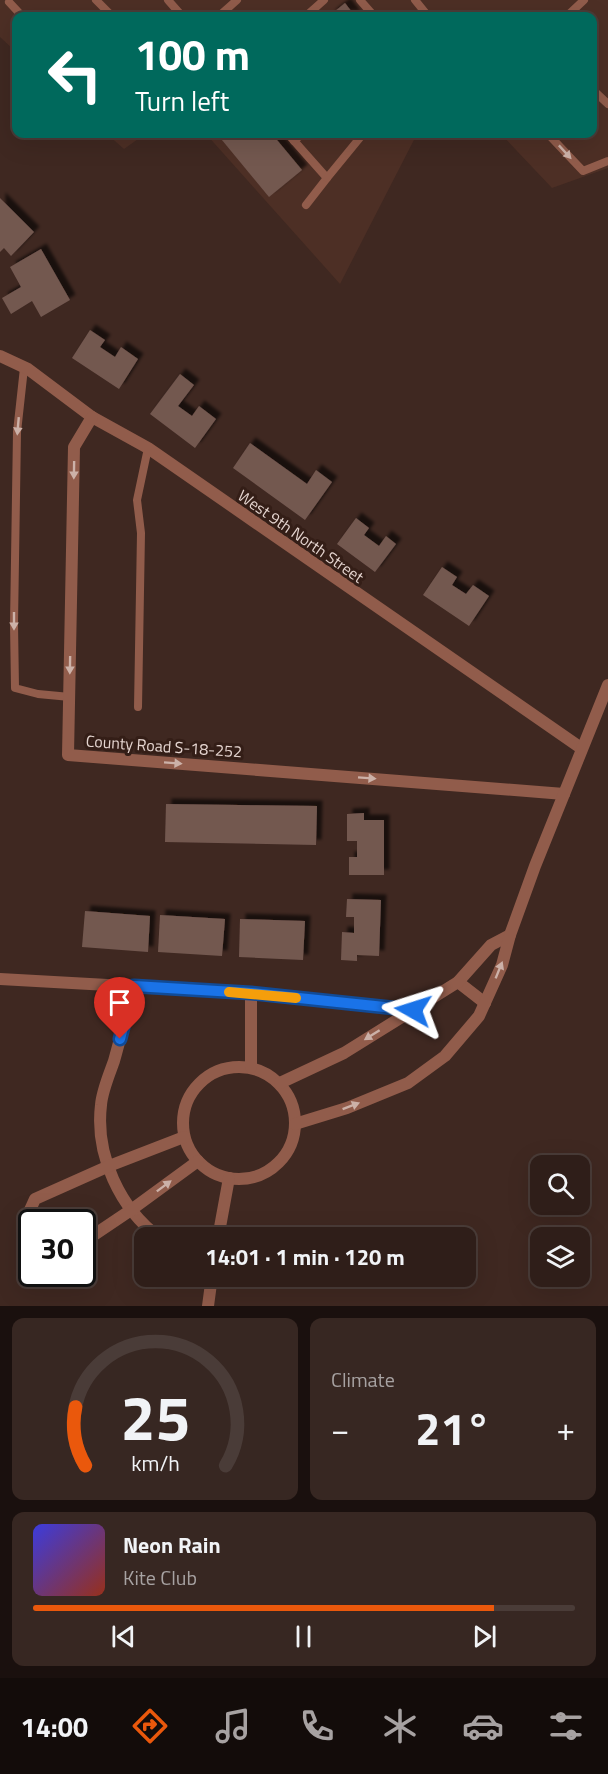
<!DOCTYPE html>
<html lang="en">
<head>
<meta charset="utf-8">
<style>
  body { margin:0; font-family:"Titillium Web",sans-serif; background:#372722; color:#f1f3f6; height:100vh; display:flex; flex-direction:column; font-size:22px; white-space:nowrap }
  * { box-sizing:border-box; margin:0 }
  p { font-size:20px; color:#a7a2a2 }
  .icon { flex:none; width:33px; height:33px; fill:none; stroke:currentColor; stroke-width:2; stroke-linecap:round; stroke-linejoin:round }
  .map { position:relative; height:1306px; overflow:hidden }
  .panel { display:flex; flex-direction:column; gap:12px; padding:12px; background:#1a100e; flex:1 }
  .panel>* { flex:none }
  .banner { position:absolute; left:12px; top:12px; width:585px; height:126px; border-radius:12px; box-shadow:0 6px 24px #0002,0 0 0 2px #4a3c38; background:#00695c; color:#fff; overflow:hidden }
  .controls { position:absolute; left:530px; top:1155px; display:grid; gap:12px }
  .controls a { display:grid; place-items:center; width:60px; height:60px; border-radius:12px; background:#2f1e19; box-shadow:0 6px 24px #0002,0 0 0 2px #4a3c38; font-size:30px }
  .speed { position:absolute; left:18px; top:1209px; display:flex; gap:12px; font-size:30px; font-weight:700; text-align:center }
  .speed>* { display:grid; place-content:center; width:78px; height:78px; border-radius:50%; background:#2f1e19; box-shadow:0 6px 24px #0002,0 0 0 2px #4a3c38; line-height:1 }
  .speed .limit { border:3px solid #111; border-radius:9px; background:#fff; color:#111 }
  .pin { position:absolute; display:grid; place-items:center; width:51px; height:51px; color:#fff; margin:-62px -26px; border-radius:50% 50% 50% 0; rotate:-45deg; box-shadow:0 0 6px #0007 }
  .pin .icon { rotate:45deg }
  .me { position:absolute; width:66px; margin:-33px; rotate:276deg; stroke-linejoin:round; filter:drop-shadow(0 0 4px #0008) }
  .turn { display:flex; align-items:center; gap:21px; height:126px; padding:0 24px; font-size:27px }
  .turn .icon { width:78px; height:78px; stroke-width:2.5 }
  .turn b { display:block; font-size:42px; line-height:51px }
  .big { font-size:45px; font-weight:700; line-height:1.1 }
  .panel .widget { flex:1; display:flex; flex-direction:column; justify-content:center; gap:9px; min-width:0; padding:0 21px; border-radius:12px; background:#372722 }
  .panel .dial { align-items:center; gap:0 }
  .dial svg { height:156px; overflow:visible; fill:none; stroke:#4a3c38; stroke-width:7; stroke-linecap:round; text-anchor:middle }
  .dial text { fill:#f1f3f6; stroke:none }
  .song { display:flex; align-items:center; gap:18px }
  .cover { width:72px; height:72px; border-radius:9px; background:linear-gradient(135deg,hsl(240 70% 55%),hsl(10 70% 35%)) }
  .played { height:6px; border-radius:3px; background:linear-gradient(90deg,#ea580c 85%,#4a3c38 85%) }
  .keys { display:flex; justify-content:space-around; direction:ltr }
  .heat { display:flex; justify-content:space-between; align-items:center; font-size:33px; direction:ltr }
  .panel .tiles { flex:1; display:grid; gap:12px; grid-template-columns:1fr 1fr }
  .widget:last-child { grid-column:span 2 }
  .trip { position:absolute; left:134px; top:1227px; width:342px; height:60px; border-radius:12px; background:#2f1e19; box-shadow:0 6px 24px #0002,0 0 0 2px #4a3c38; font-weight:700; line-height:60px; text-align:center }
  .tabs { display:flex; height:96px; justify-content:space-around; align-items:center; background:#130c0a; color:#a7a2a2 }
  .tabs .icon { width:42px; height:42px }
  .tabs .current { color:#ea580c }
  .tabs b { font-size:27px; color:#f1f3f6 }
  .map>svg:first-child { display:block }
</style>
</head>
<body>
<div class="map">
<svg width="608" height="1306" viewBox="0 0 608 1306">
  <defs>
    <filter id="shadow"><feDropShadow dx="5.5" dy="-5.5" stdDeviation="1.5" flood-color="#0009"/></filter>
  </defs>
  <rect width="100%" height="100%" fill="#3f2821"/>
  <g fill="#4d2f25">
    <path d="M0,0H608V168L552,188L501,134H592V16H16V52L0,37Z"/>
    <path d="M107,134H145L124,149Z"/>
    <path d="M206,134H417L340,284Z"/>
  </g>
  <g fill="#735850" filter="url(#shadow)">
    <path d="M345,3L355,16H329Z"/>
    <path d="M217,134H272L302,170L269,197Z"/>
    <path d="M0,198L34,232L11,256L4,248L0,252Z"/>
    <path d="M41,249L70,300L41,317L32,301L11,314L2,298L21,287L10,267Z"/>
    <path d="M90,330L105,340L100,347L115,357L121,347L138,359L119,389L72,358Z"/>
    <path d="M180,374L194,385L178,406L192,416L199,406L216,419L195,448L150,414Z"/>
    <path d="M250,443L307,484L316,470L332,482L305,520L233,468Z"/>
    <path d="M356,518L369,528L364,535L379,546L386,536L396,544L375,572L337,544Z"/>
    <path d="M442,567L457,577L452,585L466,594L473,585L489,596L469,626L423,595Z"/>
    <path d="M166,804L317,806L316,845L165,842Z"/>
    <path d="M364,813V820H384V875H349V857H357V841H347V814Z"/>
    <path d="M347,899L381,900L379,956L357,955V961L341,960L342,932L354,933V917H346Z"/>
    <path d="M85,911L150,916L148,952L82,947Z"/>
    <path d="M160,915L225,919L222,956L158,952Z"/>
    <path d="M240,919L305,921L303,960L239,957Z"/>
  </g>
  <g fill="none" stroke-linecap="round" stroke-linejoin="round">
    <g stroke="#915c4b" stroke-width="8">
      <path d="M96,0L112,16"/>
      <path d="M168,0L182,16"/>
      <path d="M360,0L374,16"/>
      <path d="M415,0L428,16"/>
      <path d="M9,2L22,16"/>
      <path d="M219,16L237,0"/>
      <path d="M306,16L324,0"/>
      <path d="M567,16L584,0"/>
      <path d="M592,89L608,104"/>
      <path d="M288,134L327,178L306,205"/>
      <path d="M548,134L583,171L608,161"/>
      <path d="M294,141L302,134"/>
      <path d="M327,178L363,134"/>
      <path d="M24,368L17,432L14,624L15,688L38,694L70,697"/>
      <path d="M138,707L141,533L137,500L148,448"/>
    </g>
    <g stroke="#915c4b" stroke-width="12">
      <path d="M0,356L28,369L92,417L148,448L581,748"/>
      <path d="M92,417L74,447L68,755L564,794"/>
      <path d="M0,979L251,993L413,1010"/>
      <path d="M458,982L485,1003"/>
      <path d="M134,986C127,1011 121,1036 114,1061C109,1075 102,1091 101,1105C95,1155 120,1209 160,1238"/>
      <circle cx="239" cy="1123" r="56"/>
      <path d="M251,1067V993"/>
      <path d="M280,1083L344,1053L458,982L491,945L510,935"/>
      <path d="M295,1124L347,1108L408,1083L445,1056L479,1016L502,965L510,935L535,866L608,685"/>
      <path d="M31,1220L30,1210L35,1199L109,1166L184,1137"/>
      <path d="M218,1238L229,1178"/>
      <path d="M82,1243L131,1210L198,1161"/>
      <path d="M208,1306L212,1276"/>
    </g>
  </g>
  <defs><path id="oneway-solid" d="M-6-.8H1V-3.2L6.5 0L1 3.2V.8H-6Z" transform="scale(1.5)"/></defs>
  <g fill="#ccb1a8">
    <use href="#oneway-solid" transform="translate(565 152) rotate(47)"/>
    <use href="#oneway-solid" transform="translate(18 426) rotate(95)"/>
    <use href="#oneway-solid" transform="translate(74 470) rotate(91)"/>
    <use href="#oneway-solid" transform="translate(14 621) rotate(90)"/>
    <use href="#oneway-solid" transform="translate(70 665) rotate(91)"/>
    <use href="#oneway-solid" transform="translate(173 763) rotate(4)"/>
    <use href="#oneway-solid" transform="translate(367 778) rotate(4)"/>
    <use href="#oneway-solid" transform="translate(499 970) rotate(-68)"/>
    <use href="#oneway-solid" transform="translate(372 1035) rotate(148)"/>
    <use href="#oneway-solid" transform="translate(351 1106) rotate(-21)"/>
    <use href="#oneway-solid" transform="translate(164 1186) rotate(-37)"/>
  </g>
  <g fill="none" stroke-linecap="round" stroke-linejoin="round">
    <g stroke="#114b97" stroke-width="15">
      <path id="route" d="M120,1039L134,986L251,993L413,1010"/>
    </g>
    <use href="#route" stroke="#1a73e8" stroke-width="10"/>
    <path stroke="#f59e0b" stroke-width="10" d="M229,992L296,998"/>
  </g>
  <g text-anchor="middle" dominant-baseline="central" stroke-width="6" stroke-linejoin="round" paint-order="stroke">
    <g font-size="16" fill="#e5d5d0" stroke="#341e17">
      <text transform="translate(301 536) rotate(35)">West 9th North Street</text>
      <text transform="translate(164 746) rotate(4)">County Road S-18-252</text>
    </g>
  </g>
</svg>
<div class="controls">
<a><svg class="icon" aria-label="search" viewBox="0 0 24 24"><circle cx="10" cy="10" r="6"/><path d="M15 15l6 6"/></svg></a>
<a><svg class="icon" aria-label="layers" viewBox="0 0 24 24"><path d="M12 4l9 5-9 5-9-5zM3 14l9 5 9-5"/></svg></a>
</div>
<div class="speed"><div class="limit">30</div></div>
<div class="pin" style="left:120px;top:1039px;background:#d93025"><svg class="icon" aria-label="arrive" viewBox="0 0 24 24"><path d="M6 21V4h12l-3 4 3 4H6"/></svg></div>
<svg class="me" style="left:413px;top:1010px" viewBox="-20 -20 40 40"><path d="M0-17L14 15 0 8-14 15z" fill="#1a73e8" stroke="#fff" stroke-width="4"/></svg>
<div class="trip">14:01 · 1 min · 120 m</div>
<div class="banner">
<div class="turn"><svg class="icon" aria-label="left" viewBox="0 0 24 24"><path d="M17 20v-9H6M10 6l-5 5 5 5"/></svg><div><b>100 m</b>Turn left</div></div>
</div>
</div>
<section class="panel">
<div class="tiles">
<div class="widget dial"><svg viewBox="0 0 100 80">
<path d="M14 69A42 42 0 1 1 86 69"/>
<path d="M14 69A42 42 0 0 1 9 39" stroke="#ea580c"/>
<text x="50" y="56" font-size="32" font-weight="700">25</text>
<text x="50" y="72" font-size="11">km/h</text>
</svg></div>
<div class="widget"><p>Climate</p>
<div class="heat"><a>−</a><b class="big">21°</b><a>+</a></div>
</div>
<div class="widget">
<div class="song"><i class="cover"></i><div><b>Neon Rain</b><p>Kite Club</p></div></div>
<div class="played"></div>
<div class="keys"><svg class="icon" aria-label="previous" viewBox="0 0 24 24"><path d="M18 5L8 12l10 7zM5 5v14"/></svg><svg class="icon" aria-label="pause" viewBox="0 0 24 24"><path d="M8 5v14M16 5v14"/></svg><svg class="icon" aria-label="next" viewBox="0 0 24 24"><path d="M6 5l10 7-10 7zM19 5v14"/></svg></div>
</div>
</div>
</section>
<nav class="tabs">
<b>14:00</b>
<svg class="icon current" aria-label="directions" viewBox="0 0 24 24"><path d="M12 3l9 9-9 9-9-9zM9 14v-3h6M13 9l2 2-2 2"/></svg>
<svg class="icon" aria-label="music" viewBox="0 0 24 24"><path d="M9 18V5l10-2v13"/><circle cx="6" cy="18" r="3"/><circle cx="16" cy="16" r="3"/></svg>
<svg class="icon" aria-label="phone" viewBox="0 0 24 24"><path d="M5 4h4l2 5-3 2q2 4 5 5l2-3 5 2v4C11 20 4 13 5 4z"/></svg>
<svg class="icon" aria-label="climate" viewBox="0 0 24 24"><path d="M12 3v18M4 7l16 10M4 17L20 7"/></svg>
<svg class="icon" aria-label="car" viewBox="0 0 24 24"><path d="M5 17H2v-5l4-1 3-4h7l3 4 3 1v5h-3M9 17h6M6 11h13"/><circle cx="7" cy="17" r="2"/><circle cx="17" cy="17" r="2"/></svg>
<svg class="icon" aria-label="filters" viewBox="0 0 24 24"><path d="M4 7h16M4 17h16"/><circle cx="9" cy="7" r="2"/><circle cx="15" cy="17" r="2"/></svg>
</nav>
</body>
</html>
